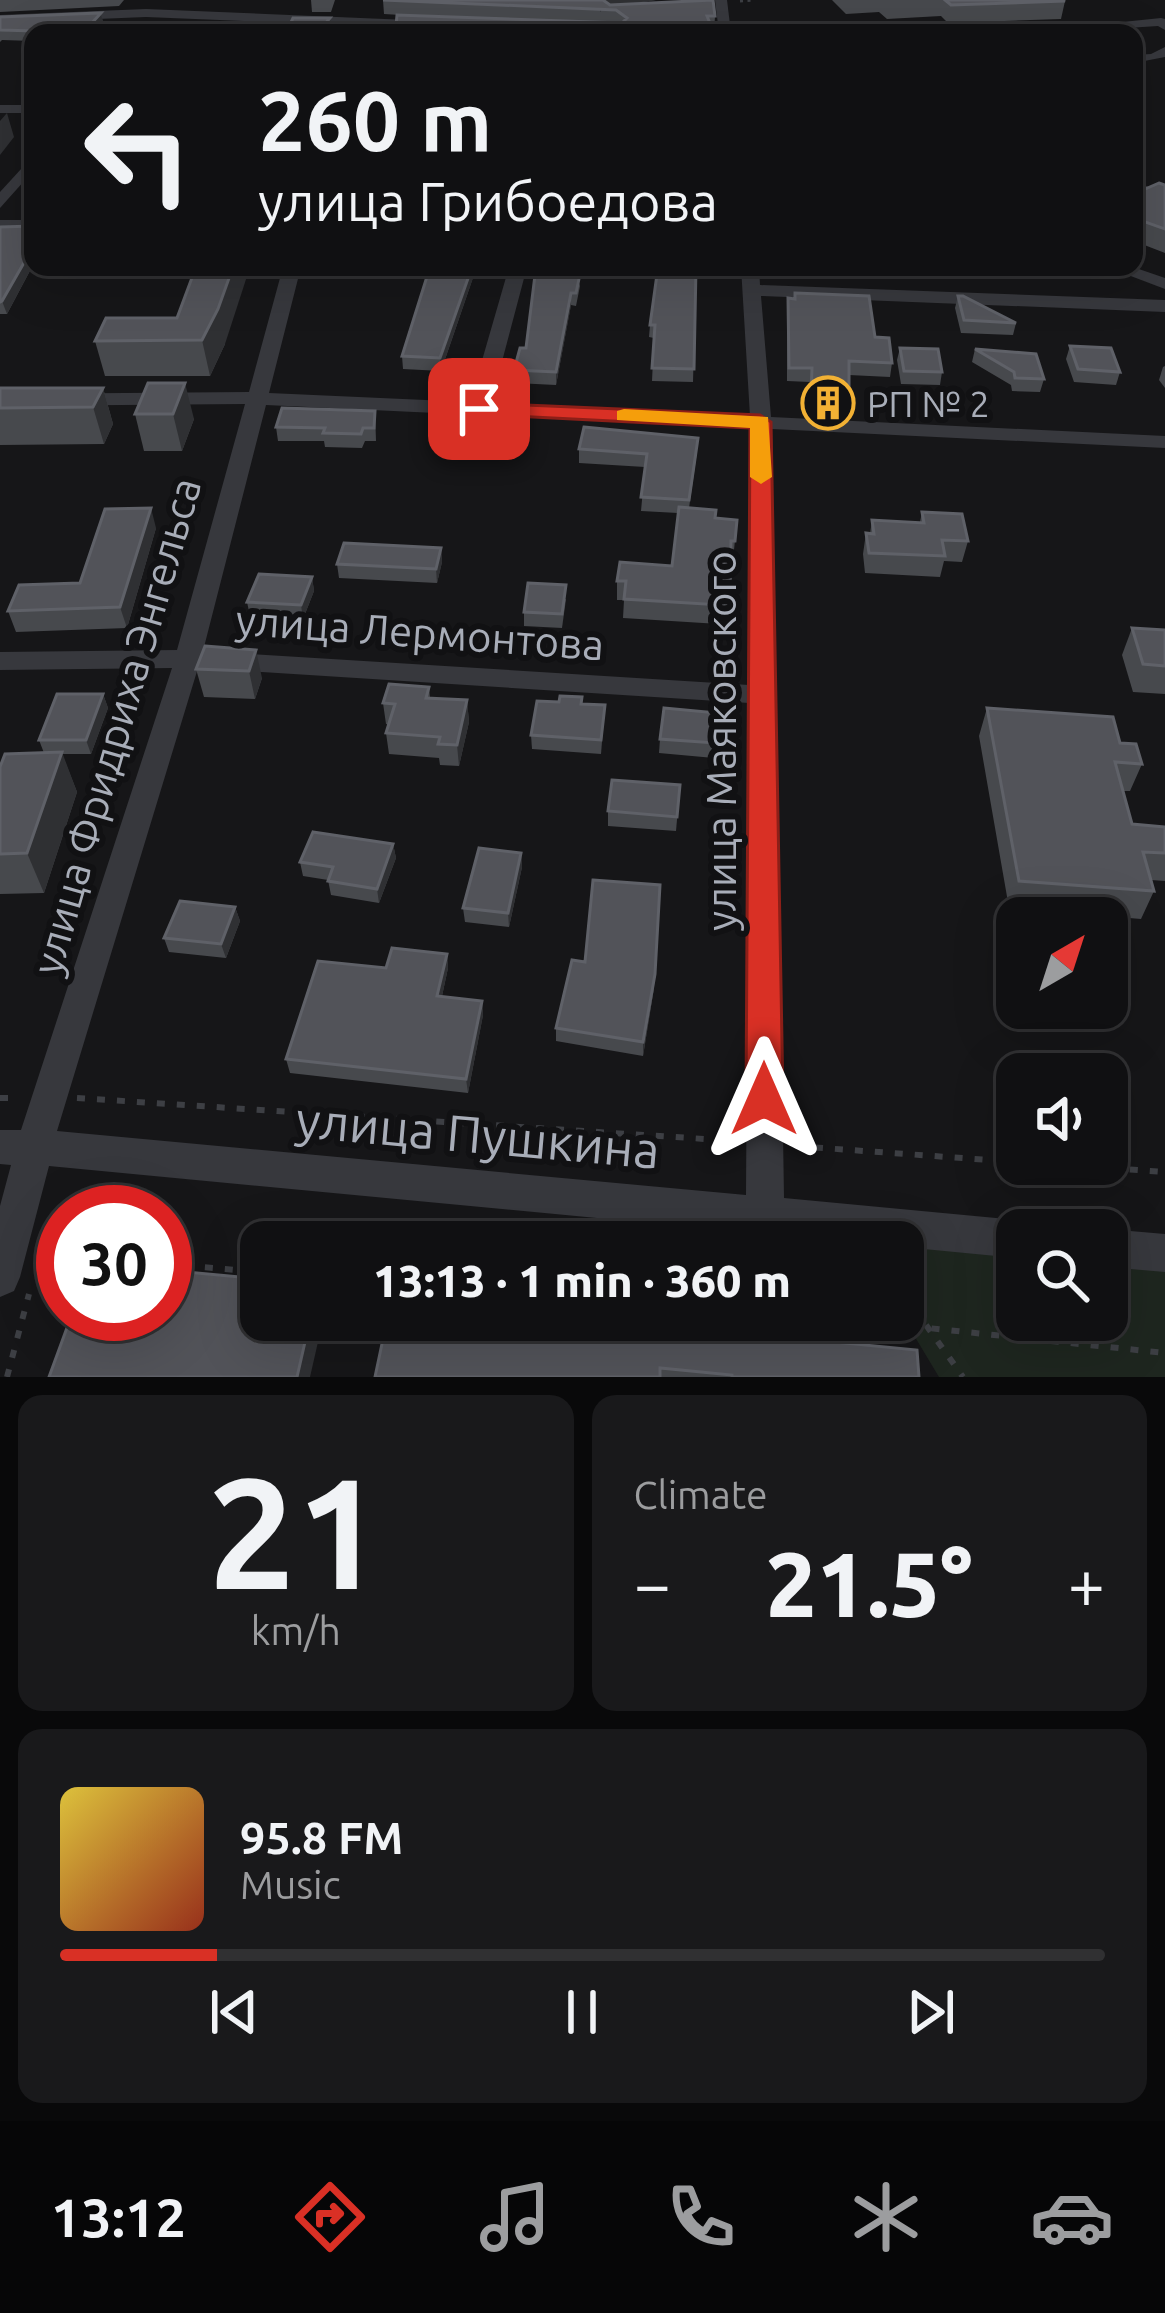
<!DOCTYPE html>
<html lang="en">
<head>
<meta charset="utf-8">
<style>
  body { margin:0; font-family:Ubuntu,sans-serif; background:#19191b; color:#f1f3f6; height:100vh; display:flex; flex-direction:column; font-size:45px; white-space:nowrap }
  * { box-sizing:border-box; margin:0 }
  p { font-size:39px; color:#9c9d9f }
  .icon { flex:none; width:66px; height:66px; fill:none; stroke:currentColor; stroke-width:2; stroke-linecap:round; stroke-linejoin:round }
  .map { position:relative; height:1377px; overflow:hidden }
  .side { display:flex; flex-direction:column; gap:18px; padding:18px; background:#09090a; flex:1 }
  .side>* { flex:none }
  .top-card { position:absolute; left:24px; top:24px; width:1119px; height:252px; border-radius:24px; box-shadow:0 12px 48px #0002,0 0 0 3px #303032; background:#101012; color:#f1f3f6; overflow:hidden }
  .needle { width:78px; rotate:39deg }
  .buttons { position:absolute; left:996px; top:897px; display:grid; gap:24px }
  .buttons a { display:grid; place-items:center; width:132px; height:132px; border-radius:24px; background:#101012; box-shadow:0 12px 48px #0002,0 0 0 3px #303032; font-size:60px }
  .speed { position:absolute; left:36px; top:1185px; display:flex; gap:24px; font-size:60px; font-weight:700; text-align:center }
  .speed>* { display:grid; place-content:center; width:156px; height:156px; border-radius:50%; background:#101012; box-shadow:0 12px 48px #0002,0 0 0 3px #303032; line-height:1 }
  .speed .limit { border:18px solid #d22; background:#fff; color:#111 }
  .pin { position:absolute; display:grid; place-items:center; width:102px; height:102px; color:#fff; margin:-51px; border-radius:24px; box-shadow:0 6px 18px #0006 }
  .me { position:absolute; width:132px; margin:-66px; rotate:0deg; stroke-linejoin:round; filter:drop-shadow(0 0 9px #0008) }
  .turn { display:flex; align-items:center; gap:42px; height:252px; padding:0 36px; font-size:54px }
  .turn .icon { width:156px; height:156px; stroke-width:2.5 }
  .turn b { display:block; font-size:84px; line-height:102px }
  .big { font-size:90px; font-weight:800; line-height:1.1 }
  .side .card { flex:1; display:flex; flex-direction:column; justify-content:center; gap:18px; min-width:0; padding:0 42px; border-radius:24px; background:#19191b }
  .side .dial { align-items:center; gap:0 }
  .dial b { font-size:156px; line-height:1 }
  .song { display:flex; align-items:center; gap:36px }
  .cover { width:144px; height:144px; border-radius:18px; background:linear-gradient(135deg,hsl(50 70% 55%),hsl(10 70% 35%)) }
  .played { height:12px; border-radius:6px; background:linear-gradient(90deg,#d93025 15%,#303032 15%) }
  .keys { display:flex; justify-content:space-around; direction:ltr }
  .heat { display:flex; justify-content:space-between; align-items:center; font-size:66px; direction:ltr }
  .side .tiles { flex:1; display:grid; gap:18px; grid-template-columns:1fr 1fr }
  .card:last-child { grid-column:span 2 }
  .trip { position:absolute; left:240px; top:1221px; width:684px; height:120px; border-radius:24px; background:#101012; box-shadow:0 12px 48px #0002,0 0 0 3px #303032; font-weight:800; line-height:120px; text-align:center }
  .tab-bar { display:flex; height:192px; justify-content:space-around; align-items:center; background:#060607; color:#9c9d9f }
  .tab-bar .icon { width:84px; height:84px }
  .tab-bar .selected { color:#d93025 }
  .tab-bar b { font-size:54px; color:#f1f3f6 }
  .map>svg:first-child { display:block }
</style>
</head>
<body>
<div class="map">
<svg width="1165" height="1377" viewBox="0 0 1165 1377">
  <rect width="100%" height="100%" fill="#161618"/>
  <path fill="#1e261f" d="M903,1243L1017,1255V1320H1107V1265L1165,1271V1377H939L903,1317Z"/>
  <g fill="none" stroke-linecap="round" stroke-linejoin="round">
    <g stroke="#3d3f44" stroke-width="3" stroke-dasharray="3 4.5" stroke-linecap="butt">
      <path d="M740,1L754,0"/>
      <path d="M1030,33L1066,31"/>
    </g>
    <g stroke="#3d3f44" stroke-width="6" stroke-dasharray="8 12" stroke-linecap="butt">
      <path d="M0,1098H17"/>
      <path d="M77,1098L736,1141"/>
      <path d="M795,1146L1017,1162"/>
      <path d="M1050,1164L1165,1172"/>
      <path d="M39,1254L63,1255"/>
      <path d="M165,1264L261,1272"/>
      <path d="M852,1320L1165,1353"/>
      <path d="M926,1325L963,1377"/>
      <path d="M7,1377L29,1294"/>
    </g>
    <g fill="#37383d" fill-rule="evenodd">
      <path d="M715,0H727L731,33H719Z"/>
      <path d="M146,9L432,21L438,25L432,29L146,17L0,23V15Z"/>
      <path d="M1161,18L1165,19V30L1158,26L1080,31L1074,27Z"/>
      <path d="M1165,47V57L1134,63V55L1151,54Z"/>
      <rect x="0" y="105" width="33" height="8"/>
      <path d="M33,156V171L0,208V192Z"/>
      <path d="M1134,182L1165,192V203L1134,192Z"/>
      <rect x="0" y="220" width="33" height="10"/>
      <path d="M283,267H301L269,393L470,402L509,267H527L491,403L750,416L741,267H759L760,285L1165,300V312L761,296L771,417L1165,436V448L772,429L784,1198L1017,1220L1033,1230H1017V1258L903,1247V1242H849L49,1166L20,1277L14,1291L0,1297V1206L11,1165L0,1164V1130H21L172,668L0,670V652L177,650L245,404L0,406V394L249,392ZM266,405L750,428L749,685L203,651ZM198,668L749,703L746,1195L57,1131Z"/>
      <path d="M1107,267H1133L1165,278V289Z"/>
      <path d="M1107,1229L1165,1234V1272L1107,1267Z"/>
    </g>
  </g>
  <g fill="#47494d">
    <path d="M0,0H124L119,6L0,12Z"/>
    <path d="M311,0H335L331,12H312Z"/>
    <path d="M383,0H656L618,5L715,16L714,33H396V26L417,16L384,14Z"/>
    <path d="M832,0H1063L1065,1L1061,19L948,23L941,16L887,19L879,12L846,14Z"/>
    <path d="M101,13L103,23L95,33H33V41L2,40L0,42V17Z"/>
    <path d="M1165,185V253L1134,241V194Z"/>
    <path d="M33,226V265L7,314H0V227Z"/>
    <path d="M430,267H476V269L441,371L403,369L402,356Z"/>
    <path d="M536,267H577L576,274L580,286L576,306L571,305L556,385L515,383L514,370L526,348Z"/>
    <path d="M696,267L693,382L652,381L654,338L649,337L650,325Z"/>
    <path d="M875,267H990L988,273L876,276Z"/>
    <path d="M795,293L875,337L892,363L890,377L849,375L847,411L809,408L810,382L787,381V312L788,298L794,299Z"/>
    <path d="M958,296L1016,323L1013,335L961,333L955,308Z"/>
    <path d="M106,318L225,344L210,376H105L95,341Z"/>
    <path d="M1070,346L1120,372L1116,385L1074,382L1066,359Z"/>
    <path d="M900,348L942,372L940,385L901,384L897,360Z"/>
    <path d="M975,349L1044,379L1040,392L1012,391L1011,385L972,362Z"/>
    <path d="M1165,366V388L1159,380L1163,367Z"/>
    <path d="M148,383L194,419L182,451H144L135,414Z"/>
    <path d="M0,388H103L113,424L104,444L0,445Z"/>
    <path d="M375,411L376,441H365L362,448L325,447L324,441H278L276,427Z"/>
    <path d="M511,429L506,449L474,448L473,434Z"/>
    <path d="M579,449L697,452L689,508L715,518L737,520L733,560H731L728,608L721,607L719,624L623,618L624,600H617V581L672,566L678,513L641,511L645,467L579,463Z"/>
    <path d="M922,512L968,541L962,562L944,561L940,577L865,573L863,554L866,533L870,534L872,520L920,522Z"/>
    <path d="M156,528L127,628L16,632L8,611L80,583Z"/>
    <path d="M441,548L442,562L437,583L339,578L337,564Z"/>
    <path d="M312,577L314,591L303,619L250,616L247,602Z"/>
    <path d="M566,599L562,628L524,626V612Z"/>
    <path d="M1132,628L1165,630V694L1133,692L1122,655Z"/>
    <path d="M205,646L262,678L255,699L204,697L196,669Z"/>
    <path d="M429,687L430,698L467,700L469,722L459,766L440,765L439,758L389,754L386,733L389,725L386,724L383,703Z"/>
    <path d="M103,694L108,708L91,754H62L77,792L44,893L0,894V767L44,753L39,740Z"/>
    <path d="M559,702L605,705L601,754L532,749L531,735Z"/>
    <path d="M987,708L1120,743L1142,764L1130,791H1123L1132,824L1165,827V881L1151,880L1154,891L1141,919L1009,908L979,736Z"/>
    <path d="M718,713L714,758L659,753L660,739Z"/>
    <path d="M680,785L676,831L608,826V811Z"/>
    <path d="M393,844L396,858L379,903L331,895L328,880L303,876L300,862Z"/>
    <path d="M521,853L522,867L509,927L465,922L463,908Z"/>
    <path d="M235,907L240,921L226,958L169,952L164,938Z"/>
    <path d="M447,954L448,968L442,996L482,1001L483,1015L468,1093L290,1073L286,1059L386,968Z"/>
    <path d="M654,988L643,1056L556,1041V1028Z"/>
    <path d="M387,1320L919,1377H375Z"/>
  </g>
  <g fill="#2f3033">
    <path d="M600,0H656L604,7L600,12Z"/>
    <path d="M101,13L103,23L95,33H92L90,25Z"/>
    <path d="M330,18L331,28L327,33H317Z"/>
    <path d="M7,113L14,137L0,155V121Z"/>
    <path d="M33,247V265L7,314L2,301Z"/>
    <path d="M233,267H250L225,344L210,376L202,340Z"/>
    <path d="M472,267H476V269L441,371L440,358Z"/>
    <path d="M571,293V305L556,385V372Z"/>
    <path d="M185,383L194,419L182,451L173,414Z"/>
    <path d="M103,388L113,424L104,444L93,407Z"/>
    <path d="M511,415V429L506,449L505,436Z"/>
    <path d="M151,508L156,528L127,628L120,607Z"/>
    <path d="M441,548L442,562L437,583L436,569Z"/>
    <path d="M312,577L314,591L303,619L301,605Z"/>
    <path d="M256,650L262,678L255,699L249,671Z"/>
    <path d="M103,694L108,708L91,754L86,740Z"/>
    <path d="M467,700L469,722L459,766L457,745Z"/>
    <path d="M62,752L77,792L44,893L27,853Z"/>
    <path d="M393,844L396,858L379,903L377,889Z"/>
    <path d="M521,853L522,867L509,927L508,913Z"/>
    <path d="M235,907L240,921L226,958L221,944Z"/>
    <path d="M447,954L448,968L439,1010L437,996Z"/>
    <path d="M655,974L654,988L643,1056V1042Z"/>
    <path d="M482,1001L483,1015L468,1093L466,1079Z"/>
    <path d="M310,1320H323L310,1377H297Z"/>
  </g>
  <g fill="#525359" stroke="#5f6168" stroke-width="3">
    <path d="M383,0H603L610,5L713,0L715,16H707L714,33H676L674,28H624L625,33H526L492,27L491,33H403L405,26H396L397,15L622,23L627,18L616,10Z"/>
    <path d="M945,0H1063L1065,1L951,5Z"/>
    <path d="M101,13L90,25H79L70,32L0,30V17Z"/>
    <path d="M293,18H330L317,33H286Z"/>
    <path d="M157,23H184L178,33H147Z"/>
    <path d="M1159,183L1165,185V229L1134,218V194Z"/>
    <path d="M33,226V247L2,301L0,302V227Z"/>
    <path d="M196,267H233L218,309L202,340L95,341L106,318H177Z"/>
    <path d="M430,267H472L440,358L402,356Z"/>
    <path d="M536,267H575L573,274H580L576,293H571L556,372L514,370L520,348H526Z"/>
    <path d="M658,267H696L694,369L652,368L655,325H650Z"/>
    <path d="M795,293L869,296L875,337L889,338L892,363L849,361V397L811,394L812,368H789L788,298L795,299Z"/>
    <path d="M958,296H963L1016,323L964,320Z"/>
    <path d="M1070,346L1111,348L1120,372L1078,369Z"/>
    <path d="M900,348L938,349L942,372L904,371Z"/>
    <path d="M975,349L1036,354L1044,379L1015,378L1014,372Z"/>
    <path d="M148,383H185L173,414H135Z"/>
    <path d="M0,388H103L93,407L0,408Z"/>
    <path d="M282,408L375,411L374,428H363L361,434L323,433L325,428L276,427Z"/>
    <path d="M479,414L511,415L505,436L473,434Z"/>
    <path d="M584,427L698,438L689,500L641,497L647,454L579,449Z"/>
    <path d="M679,507L716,510L715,518L737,520L735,541H731L730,589L722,588L721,605L624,599L626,581H617L620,562L672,566Z"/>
    <path d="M151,508L120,607L8,611L19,585L80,583L105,509Z"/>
    <path d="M922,512L962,514L968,541L942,540L945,556L869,553L866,533L874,534L872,520L924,523Z"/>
    <path d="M344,543L441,548L436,569L337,564Z"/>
    <path d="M259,574L312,577L301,605L247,602Z"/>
    <path d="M528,583L566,585L562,614L524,612Z"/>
    <path d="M1132,628L1165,630V666L1143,664Z"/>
    <path d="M205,646L256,650L249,671L196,669Z"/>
    <path d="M389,684L429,687L426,698L467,700L457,745L438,744L440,737L386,733L395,704L383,703Z"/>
    <path d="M57,694H103L86,740H39Z"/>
    <path d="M560,696L582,697L581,704L605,705L601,740L531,735L537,701L559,702Z"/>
    <path d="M664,708L718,713L715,743L660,739Z"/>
    <path d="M987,708L1113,717L1120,743L1136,744L1142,764L1115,762L1132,824L1165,827V853L1143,852L1154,891L1019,881Z"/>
    <path d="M62,752L27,853L0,854V767L5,754Z"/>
    <path d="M612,780L680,785L677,817L608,811Z"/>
    <path d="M313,832L393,844L377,889L328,881L333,867L300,862Z"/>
    <path d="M479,848L521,853L508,913L463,908Z"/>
    <path d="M593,880L660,885L655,974L643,1042L556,1028L572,960L585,962Z"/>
    <path d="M180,901L235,907L221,944L164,938Z"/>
    <path d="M392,948L447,954L437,996L482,1001L466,1079L286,1059L318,961L386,968Z"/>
    <path d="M165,1270L261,1279V1320H310L297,1377H49L72,1314H165Z"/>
    <path d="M387,1320H607L917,1350L919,1377H732V1375L660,1368V1377H375Z"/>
  </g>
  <path fill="#d93025" stroke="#8d1f18" stroke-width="3" d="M479,403L760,415L771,422L783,1099L777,1110L764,1115L752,1110L746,1099L750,428L472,414L469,409Z"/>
  <path fill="#f59e0b" d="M624,409L768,417L772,477L761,484L750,477V428L617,420V411Z"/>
  <defs>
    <g id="building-ring" transform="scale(2.7)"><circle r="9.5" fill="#111113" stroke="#f2b134" stroke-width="1.5"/><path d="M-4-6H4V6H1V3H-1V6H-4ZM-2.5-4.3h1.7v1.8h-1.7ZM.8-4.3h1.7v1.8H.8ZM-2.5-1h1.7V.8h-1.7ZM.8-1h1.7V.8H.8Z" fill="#f2b134"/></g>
  </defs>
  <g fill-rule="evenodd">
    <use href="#building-ring" x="828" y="403"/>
  </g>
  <g text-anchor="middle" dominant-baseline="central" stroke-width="12" stroke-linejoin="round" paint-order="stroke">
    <g font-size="36" fill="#a8adb8" stroke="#111113" text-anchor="start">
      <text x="867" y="403">РП № 2</text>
    </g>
    <g font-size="42" fill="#a8adb8" stroke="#111113">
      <text transform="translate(420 632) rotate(4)">улица Лермонтова</text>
      <text transform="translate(116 726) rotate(-74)">улица Фридриха Энгельса</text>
      <text transform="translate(720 741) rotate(-90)">улица Маяковского</text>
    </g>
    <g font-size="51" fill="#a8adb8" stroke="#111113">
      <text transform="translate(478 1134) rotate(5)">улица Пушкина</text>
    </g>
  </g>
</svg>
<div class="buttons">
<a><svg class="needle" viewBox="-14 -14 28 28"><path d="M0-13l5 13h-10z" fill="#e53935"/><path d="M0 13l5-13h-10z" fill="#9c9d9f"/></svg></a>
<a><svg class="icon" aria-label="sound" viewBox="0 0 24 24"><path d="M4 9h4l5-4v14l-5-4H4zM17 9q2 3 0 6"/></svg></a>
<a><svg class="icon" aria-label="search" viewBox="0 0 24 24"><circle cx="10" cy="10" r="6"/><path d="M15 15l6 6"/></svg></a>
</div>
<div class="speed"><div class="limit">30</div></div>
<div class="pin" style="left:479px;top:409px;background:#d93025"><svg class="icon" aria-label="arrive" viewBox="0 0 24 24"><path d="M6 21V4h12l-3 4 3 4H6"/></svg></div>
<svg class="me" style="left:764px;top:1099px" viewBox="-20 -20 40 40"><path d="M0-17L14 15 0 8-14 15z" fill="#d93025" stroke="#fff" stroke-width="4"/></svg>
<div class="trip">13:13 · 1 min · 360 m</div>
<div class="top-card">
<div class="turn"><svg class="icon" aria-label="left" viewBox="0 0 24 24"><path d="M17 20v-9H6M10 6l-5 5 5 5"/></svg><div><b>260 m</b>улица Грибоедова</div></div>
</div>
</div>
<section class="side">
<div class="tiles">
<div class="card dial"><b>21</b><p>km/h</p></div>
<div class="card"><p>Climate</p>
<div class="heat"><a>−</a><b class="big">21.5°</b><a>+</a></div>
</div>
<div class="card">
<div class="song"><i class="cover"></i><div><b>95.8 FM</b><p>Music</p></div></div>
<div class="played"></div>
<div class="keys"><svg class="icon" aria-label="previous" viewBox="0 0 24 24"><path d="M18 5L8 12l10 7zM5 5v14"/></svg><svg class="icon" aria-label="pause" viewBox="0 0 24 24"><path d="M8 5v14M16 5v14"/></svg><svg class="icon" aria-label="next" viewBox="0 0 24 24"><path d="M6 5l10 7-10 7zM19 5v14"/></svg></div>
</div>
</div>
</section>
<nav class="tab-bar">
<b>13:12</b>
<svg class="icon selected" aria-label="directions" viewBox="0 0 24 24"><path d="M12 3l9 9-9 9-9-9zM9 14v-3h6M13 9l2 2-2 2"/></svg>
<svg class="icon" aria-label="music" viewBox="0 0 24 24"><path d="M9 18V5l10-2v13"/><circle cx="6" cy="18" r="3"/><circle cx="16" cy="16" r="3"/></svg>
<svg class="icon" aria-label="phone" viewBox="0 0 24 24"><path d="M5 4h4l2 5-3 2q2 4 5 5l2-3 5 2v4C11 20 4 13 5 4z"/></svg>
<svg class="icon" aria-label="climate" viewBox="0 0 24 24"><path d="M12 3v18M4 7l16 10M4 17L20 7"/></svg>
<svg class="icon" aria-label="car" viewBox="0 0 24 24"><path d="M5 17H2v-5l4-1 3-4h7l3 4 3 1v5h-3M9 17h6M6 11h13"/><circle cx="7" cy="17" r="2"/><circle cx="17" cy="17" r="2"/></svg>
</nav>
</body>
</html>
